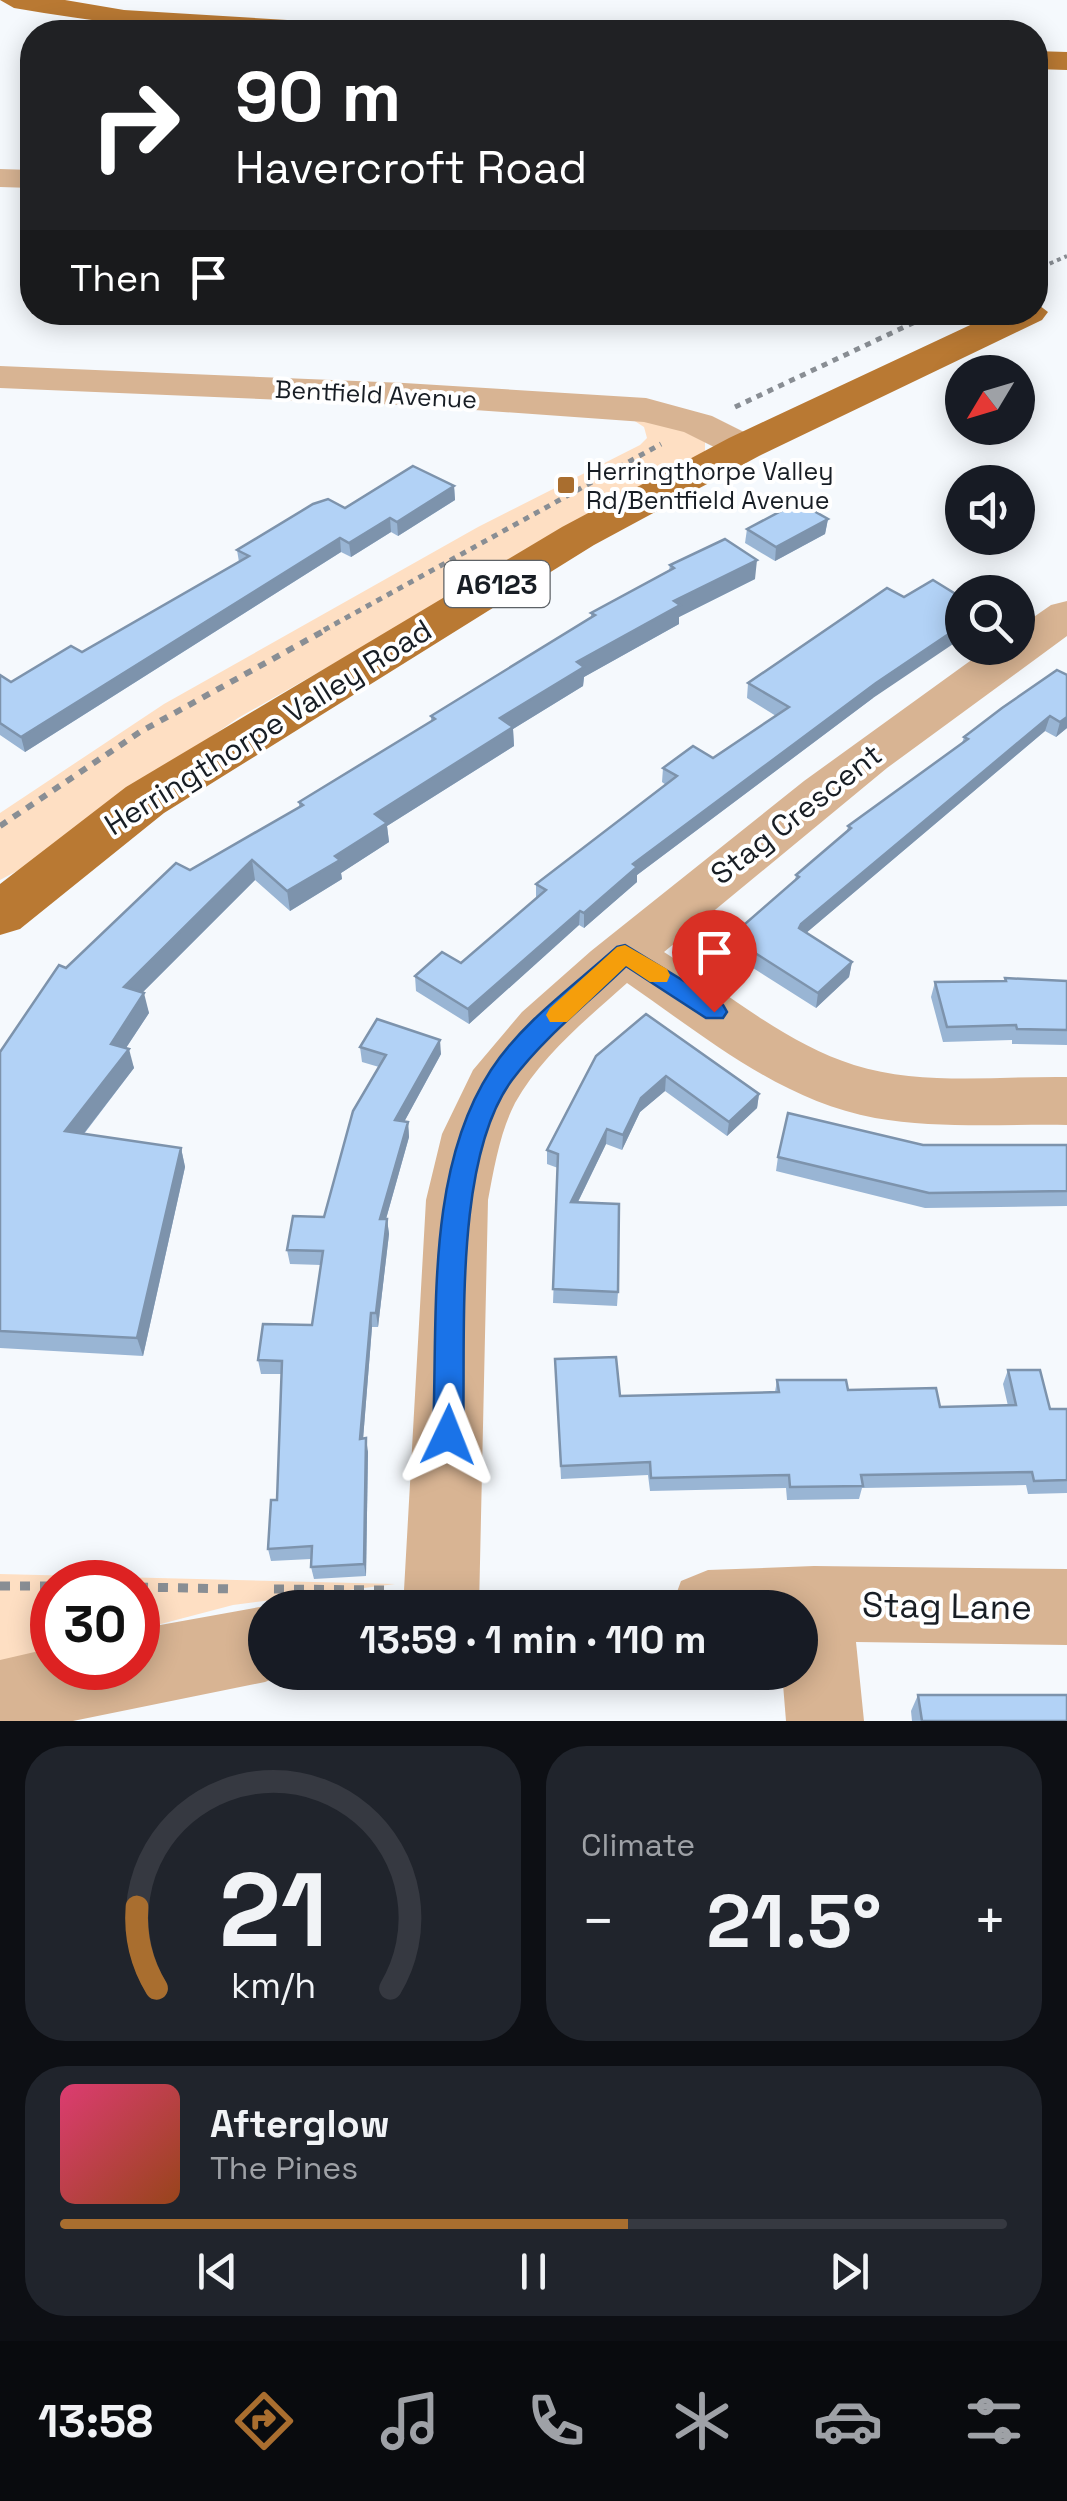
<!DOCTYPE html>
<html lang="en">
<head>
<meta charset="utf-8">
<style>
  body { margin:0; font-family:"Space Grotesk",sans-serif; background:#20242c; color:#f1f3f6; height:100vh; display:flex; flex-direction:column; font-size:38px; white-space:nowrap }
  * { box-sizing:border-box; margin:0 }
  p { font-size:32px; color:#9ea1a6 }
  .icon { flex:none; width:55px; height:55px; fill:none; stroke:currentColor; stroke-width:2; stroke-linecap:round; stroke-linejoin:round }
  .map { position:relative; height:1721px; overflow:hidden }
  .drawer { display:flex; flex-direction:column; gap:25px; padding:25px; background:#0d0f14; flex:1 }
  .drawer>* { flex:none }
  .top-card { position:absolute; left:20px; top:20px; width:1028px; height:305px; border-radius:40px; box-shadow:0 5px 25px #0003; background:#202124; color:#fff; overflow:hidden }
  .needle { width:65px; rotate:232deg }
  .fabs { position:absolute; left:945px; top:355px; display:grid; gap:20px }
  .fabs a { display:grid; place-items:center; width:90px; height:90px; border-radius:50%; background:#171b24; box-shadow:0 5px 25px #0003; font-size:50px }
  .speed { position:absolute; left:30px; top:1560px; display:flex; gap:20px; font-size:50px; font-weight:700; text-align:center }
  .speed>* { display:grid; place-content:center; width:130px; height:130px; border-radius:50%; background:#171b24; box-shadow:0 5px 25px #0003; line-height:1 }
  .speed .limit { border:15px solid #d22; background:#fff; color:#111 }
  .pin { position:absolute; display:grid; place-items:center; width:85px; height:85px; color:#fff; margin:-102px -42px; border-radius:50% 50% 50% 0; rotate:-45deg; box-shadow:0 0 10px #0007 }
  .pin .icon { rotate:45deg }
  .me { position:absolute; width:110px; margin:-55px; rotate:2deg; stroke-linejoin:round; filter:drop-shadow(0 0 8px #0008) }
  .turn { display:flex; align-items:center; gap:35px; height:210px; padding:0 50px; font-size:45px }
  .turn .icon { width:130px; height:130px; stroke-width:2.5 }
  .turn b { display:block; font-size:70px; line-height:85px }
  .then { display:flex; align-items:center; height:95px; padding:0 50px; background:#0003; gap:20px; font-size:38px }
  .big { font-size:75px; font-weight:600; line-height:1.1 }
  .drawer .widget { flex:1; display:flex; flex-direction:column; justify-content:center; gap:15px; min-width:0; padding:0 35px; border-radius:40px; background:#20242c }
  .drawer .dial { align-items:center; gap:0 }
  .dial svg { height:260px; overflow:visible; fill:none; stroke:#363941; stroke-width:7; stroke-linecap:round; text-anchor:middle }
  .dial text { fill:#f1f3f6; stroke:none }
  .song { display:flex; align-items:center; gap:30px }
  .cover { width:120px; height:120px; border-radius:15px; background:linear-gradient(135deg,hsl(340 70% 55%),hsl(20 70% 35%)) }
  .played { height:10px; border-radius:5px; background:linear-gradient(90deg,#a96e2f 60%,#363941 60%) }
  .keys { display:flex; justify-content:space-around; direction:ltr }
  .heat { display:flex; justify-content:space-between; align-items:center; font-size:55px; direction:ltr }
  .drawer .tiles { flex:1; display:grid; gap:25px; grid-template-columns:1fr 1fr }
  .widget:last-child { grid-column:span 2 }
  .trip { position:absolute; left:248px; top:1590px; width:570px; height:100px; border-radius:50px; background:#171b24; box-shadow:0 5px 25px #0003; font-weight:600; line-height:100px; text-align:center }
  .tabs { display:flex; height:160px; justify-content:space-around; align-items:center; background:#090b0e; color:#9ea1a6 }
  .tabs .icon { width:70px; height:70px }
  .tabs .active { color:#a96e2f }
  .tabs b { font-size:45px; color:#f1f3f6 }
  .map>svg:first-child { display:block }
</style>
</head>
<body>
<div class="map">
<svg width="1067" height="1721" viewBox="0 0 1067 1721">
  <rect width="100%" height="100%" fill="#f5f9fd"/>
  <g fill="#fedfc3">
    <path d="M630,418L667,420L705,440V452L238,718L28,865L0,880V813L164,704L478,527L640,445L647,438L644,427Z"/>
    <path d="M0,1574L395,1584L233,1605L138,1630V1582H52V1651L0,1667Z"/>
  </g>
  <g fill="none" stroke-linecap="round" stroke-linejoin="round">
    <path stroke="#898e94" stroke-width="4" stroke-dasharray="4 4" stroke-linecap="butt" d="M1035,270L1067,256"/>
    <g stroke="#898e94" stroke-width="5" stroke-dasharray="6 6" stroke-linecap="butt">
      <path d="M735,407L936,312"/>
      <path d="M324,630L661,444"/>
    </g>
    <path stroke="#898e94" stroke-width="6" stroke-dasharray="8 8" stroke-linecap="butt" d="M0,826L140,732L329,628"/>
    <g stroke="#898e94" stroke-width="9" stroke-dasharray="10 10" stroke-linecap="butt">
      <path d="M0,1586H52"/>
      <path d="M138,1587L236,1589"/>
      <path d="M274,1589L386,1590"/>
    </g>
    <g fill="#d8b493" fill-rule="evenodd">
      <path d="M0,169L32,170V188L0,187Z"/>
      <path d="M0,366L404,383L646,398L712,416L758,439L764,447L758,455L744,459L730,455L684,432L644,422L404,405L0,388Z"/>
      <path d="M1067,601V636L887,768L664,952C724,991 785,1043 854,1065C921,1086 998,1076 1067,1077V1125C1003,1124 938,1129 875,1118C781,1101 704,1036 627,983C588,1018 541,1056 515,1103C500,1132 494,1168 488,1200L479,1608H403L426,1200L442,1134L473,1070L522,1012L591,951L804,781L988,648H1018V628L1051,605Z"/>
      <path d="M814,1566L1067,1569V1645L856,1642L864,1721H786L782,1672H800V1608H671L681,1581L708,1570Z"/>
      <path d="M265,1606L269,1608H265V1672H289L265,1682L73,1721H0V1660L52,1648V1668H138V1629Z"/>
    </g>
    <g fill="#b97933" fill-rule="evenodd">
      <path d="M0,0H65L124,10L337,23L347,26L351,32C238,40 125,27 14,8Z"/>
      <path d="M1035,51L1067,52V70L1035,69Z"/>
      <path d="M1035,302L1048,312L1042,320L759,456L594,545L164,813L20,929L0,935V884L126,787L562,527L729,438L998,312H1035Z"/>
    </g>
  </g>
  <g fill="#99b5d4">
    <path d="M454,486L455,500L398,536L391,532L351,557L341,552L25,752L0,735V675L11,682L82,652L239,562L237,550Z"/>
    <path d="M828,519L825,534L775,561L745,543L747,529Z"/>
    <path d="M670,565L755,579L679,617V624L584,677L583,686L513,729L514,746L387,826L389,842L341,873L342,879L290,911L255,880L142,993L149,1013L126,1048L134,1068L84,1134L181,1148L185,1167L143,1356L0,1348V1052L66,968L190,870L299,807V802L431,721V716L591,617V613L669,570Z"/>
    <path d="M1067,675V728L1056,737L1045,731L806,933L852,962L849,977L816,1008L728,952L730,937L795,880L796,875L847,831L848,826L962,743L964,737Z"/>
    <path d="M748,683L873,698L637,875V882L584,928L579,925L469,1024L416,991L415,976L461,963L536,899V884L666,785L662,782L663,768L713,758L776,716L747,698Z"/>
    <path d="M1005,978L1067,981V1045L1012,1044V1040L943,1042L931,997L935,982L1005,981Z"/>
    <path d="M360,1047L441,1054L404,1122H408L409,1137L386,1219H387L389,1234L378,1327H372L363,1439L368,1452L366,1576L314,1579L311,1567V1559L271,1561L268,1549L277,1500L282,1374H261L258,1360L312,1325L321,1265L290,1264L287,1250L324,1217L379,1067L362,1062Z"/>
    <path d="M596,1056L759,1094L757,1108L727,1136L665,1091L640,1112L622,1150L606,1144L578,1202L618,1292L617,1306L553,1303L558,1168L547,1164V1150Z"/>
    <path d="M923,1145H1067V1206L925,1208L776,1171L778,1157Z"/>
    <path d="M555,1359L620,1396L775,1392L777,1380L848,1390L940,1407L1008,1406L1003,1384L1008,1370L1050,1409H1067V1493L1028,1494L1026,1485L862,1488L859,1499L787,1500L786,1488L650,1491L648,1475L561,1479Z"/>
    <path d="M918,1695L1067,1721H912L911,1711Z"/>
  </g>
  <g fill="#7d93ac">
    <path d="M454,486L455,500L398,536L397,522Z"/>
    <path d="M390,518L391,532L351,557L349,543Z"/>
    <path d="M828,519L825,534L775,561L776,547Z"/>
    <path d="M340,538L341,552L25,752L21,737Z"/>
    <path d="M757,560L755,579L679,617V624L584,677L583,686L513,729L514,746L387,826L389,842L341,873L342,879L290,911L287,891L335,856L375,814L500,718L577,662L674,601Z"/>
    <path d="M962,625V638L873,698L637,875V882L584,928V913L633,864L876,683Z"/>
    <path d="M1050,716L1045,731L799,939V928L801,924Z"/>
    <path d="M1067,717V728L1056,737L1060,722Z"/>
    <path d="M252,860L255,880L129,1006L124,987Z"/>
    <path d="M580,911L579,925L469,1024L468,1009Z"/>
    <path d="M852,962L849,977L816,1008L818,993Z"/>
    <path d="M144,993L149,1013L116,1063L111,1044Z"/>
    <path d="M440,1040L441,1054L397,1135L395,1120Z"/>
    <path d="M129,1049L134,1068L71,1150L65,1131Z"/>
    <path d="M666,1076L665,1091L640,1112L622,1150L623,1135L641,1098Z"/>
    <path d="M759,1094L757,1108L727,1136L729,1122Z"/>
    <path d="M408,1122L409,1137L382,1233L380,1219Z"/>
    <path d="M607,1129L606,1144L571,1216V1202Z"/>
    <path d="M181,1148L185,1167L143,1356L137,1338Z"/>
    <path d="M387,1219L389,1234L378,1327L376,1313Z"/>
    <path d="M371,1313L372,1327L362,1452L360,1439Z"/>
    <path d="M366,1438L368,1452L366,1576L364,1564Z"/>
  </g>
  <g fill="#b2d2f6" stroke="#7d93ac" stroke-width="2.5">
    <path d="M413,466L454,486L397,522L390,518L349,543L340,538L21,737L0,723V675L11,682L71,646L82,652L249,556L237,550L313,504L328,499L345,508Z"/>
    <path d="M798,502L828,519L776,547L747,529Z"/>
    <path d="M725,539L757,560L674,601L680,605L577,662L584,667L500,718L513,727L375,814L387,823L335,856L340,860L287,891L252,860L124,987L144,993L111,1044L129,1049L65,1131L181,1148L137,1338L0,1331V1052L59,965L66,968L176,863L190,870L303,805L299,802L435,719L431,716L595,615L591,613L674,568L670,565Z"/>
    <path d="M933,580L962,598V625L876,683L633,864L637,867L584,913L580,911L468,1009L415,976L442,952L461,963L546,890L536,884L677,776L663,768L693,746L713,758L789,707L748,683L887,588L904,597Z"/>
    <path d="M1057,670L1067,675V717L1060,722L1050,716L801,924L799,928L852,962L818,993L730,937L799,877L796,875L851,828L848,826L968,739L964,737L1002,708Z"/>
    <path d="M1005,978L1067,981V1030L1017,1029L1016,1025L947,1027L935,982L1006,981Z"/>
    <path d="M646,1014L759,1094L729,1122L666,1076L641,1098L623,1135L607,1129L571,1202L619,1204L618,1292L553,1289L558,1154L547,1150L596,1056Z"/>
    <path d="M377,1019L440,1040L395,1120L408,1122L380,1219H387L376,1313H371L360,1439L366,1438L364,1564L311,1567L312,1546L268,1549L271,1500H277L282,1361L258,1360L263,1324L312,1325L323,1251L287,1250L293,1216L324,1217L353,1111L386,1055L360,1047Z"/>
    <path d="M788,1113L923,1145H1067V1191L929,1193L778,1157Z"/>
    <path d="M616,1357L620,1396L779,1392L777,1380H846L848,1390L936,1388L940,1407L1016,1405L1008,1370H1040L1050,1409H1067V1480L1034,1481L1032,1472L861,1475L863,1486L790,1487L789,1475L651,1478L650,1462L561,1466L555,1359Z"/>
    <path d="M918,1695H1067V1721H922Z"/>
  </g>
  <path fill="#1a73e8" stroke="#114b97" stroke-width="2.5" d="M625,945L723,1005L727,1012L723,1018H706L626,966C588,1003 544,1037 512,1080C453,1160 466,1337 463,1435L459,1445L448,1449L438,1445L433,1435C438,1317 425,1171 491,1070C522,1022 575,985 617,947Z"/>
  <path fill="#f59e0b" d="M625,945L667,969L670,975L667,982H650L626,966L567,1022H550L546,1015L550,1008L617,947Z"/>
  <rect fill="#a96e2f" stroke="#fff" stroke-width="4" x="556" y="475" width="20" height="20" rx="5"/>
  <g text-anchor="middle" dominant-baseline="central" stroke-width="8" stroke-linejoin="round" paint-order="stroke">
    <g font-size="25" fill="#181e25" stroke="#fff">
      <text transform="translate(376 394) rotate(3)">Bentfield Avenue</text>
    </g>
    <g font-size="25" fill="#181e25" stroke="#fff" text-anchor="start">
      <text x="586" y="471">Herringthorpe Valley<tspan x="586" dy="29">Rd/Bentfield Avenue</tspan></text>
    </g>
    <rect fill="#fff" stroke="#5d6266" stroke-width="2.5" x="444.5" y="561" width="105" height="46" rx="8"/>
    <g font-size="28" font-weight="bold" fill="#181e25">
      <text x="497" y="584">A6123</text>
    </g>
    <g font-size="30" fill="#181e25" stroke="#fff">
      <text transform="translate(268 727) rotate(-32)">Herringthorpe Valley Road</text>
      <text transform="translate(796 814) rotate(-38)">Stag Crescent</text>
    </g>
    <g font-size="35" fill="#181e25" stroke="#fff">
      <text transform="translate(947 1606) rotate(1)">Stag Lane</text>
    </g>
  </g>
</svg>
<div class="fabs">
<a><svg class="needle" viewBox="-14 -14 28 28"><path d="M0-13l5 13h-10z" fill="#e53935"/><path d="M0 13l5-13h-10z" fill="#9ea1a6"/></svg></a>
<a><svg class="icon" aria-label="sound" viewBox="0 0 24 24"><path d="M4 9h4l5-4v14l-5-4H4zM17 9q2 3 0 6"/></svg></a>
<a><svg class="icon" aria-label="search" viewBox="0 0 24 24"><circle cx="10" cy="10" r="6"/><path d="M15 15l6 6"/></svg></a>
</div>
<div class="speed"><div class="limit">30</div></div>
<div class="pin" style="left:714px;top:1012px;background:#d93025"><svg class="icon" aria-label="arrive" viewBox="0 0 24 24"><path d="M6 21V4h12l-3 4 3 4H6"/></svg></div>
<svg class="me" style="left:448px;top:1435px" viewBox="-20 -20 40 40"><path d="M0-17L14 15 0 8-14 15z" fill="#1a73e8" stroke="#fff" stroke-width="4"/></svg>
<div class="trip">13:59 · 1 min · 110 m</div>
<div class="top-card">
<div class="turn"><svg class="icon" aria-label="right" viewBox="0 0 24 24"><path d="M7 20v-9h11M14 6l5 5-5 5"/></svg><div><b>90 m</b>Havercroft Road</div></div>
<div class="then">Then<svg class="icon" aria-label="arrive" viewBox="0 0 24 24"><path d="M6 21V4h12l-3 4 3 4H6"/></svg></div>
</div>
</div>
<section class="drawer">
<div class="tiles">
<div class="widget dial"><svg viewBox="0 0 100 80">
<path d="M14 69A42 42 0 1 1 86 69"/>
<path d="M14 69A42 42 0 0 1 8 44" stroke="#a96e2f"/>
<text x="50" y="56" font-size="32" font-weight="700">21</text>
<text x="50" y="72" font-size="11">km/h</text>
</svg></div>
<div class="widget"><p>Climate</p>
<div class="heat"><a>−</a><b class="big">21.5°</b><a>+</a></div>
</div>
<div class="widget">
<div class="song"><i class="cover"></i><div><b>Afterglow</b><p>The Pines</p></div></div>
<div class="played"></div>
<div class="keys"><svg class="icon" aria-label="previous" viewBox="0 0 24 24"><path d="M18 5L8 12l10 7zM5 5v14"/></svg><svg class="icon" aria-label="pause" viewBox="0 0 24 24"><path d="M8 5v14M16 5v14"/></svg><svg class="icon" aria-label="next" viewBox="0 0 24 24"><path d="M6 5l10 7-10 7zM19 5v14"/></svg></div>
</div>
</div>
</section>
<nav class="tabs">
<b>13:58</b>
<svg class="icon active" aria-label="directions" viewBox="0 0 24 24"><path d="M12 3l9 9-9 9-9-9zM9 14v-3h6M13 9l2 2-2 2"/></svg>
<svg class="icon" aria-label="music" viewBox="0 0 24 24"><path d="M9 18V5l10-2v13"/><circle cx="6" cy="18" r="3"/><circle cx="16" cy="16" r="3"/></svg>
<svg class="icon" aria-label="phone" viewBox="0 0 24 24"><path d="M5 4h4l2 5-3 2q2 4 5 5l2-3 5 2v4C11 20 4 13 5 4z"/></svg>
<svg class="icon" aria-label="climate" viewBox="0 0 24 24"><path d="M12 3v18M4 7l16 10M4 17L20 7"/></svg>
<svg class="icon" aria-label="car" viewBox="0 0 24 24"><path d="M5 17H2v-5l4-1 3-4h7l3 4 3 1v5h-3M9 17h6M6 11h13"/><circle cx="7" cy="17" r="2"/><circle cx="17" cy="17" r="2"/></svg>
<svg class="icon" aria-label="filters" viewBox="0 0 24 24"><path d="M4 7h16M4 17h16"/><circle cx="9" cy="7" r="2"/><circle cx="15" cy="17" r="2"/></svg>
</nav>
</body>
</html>
